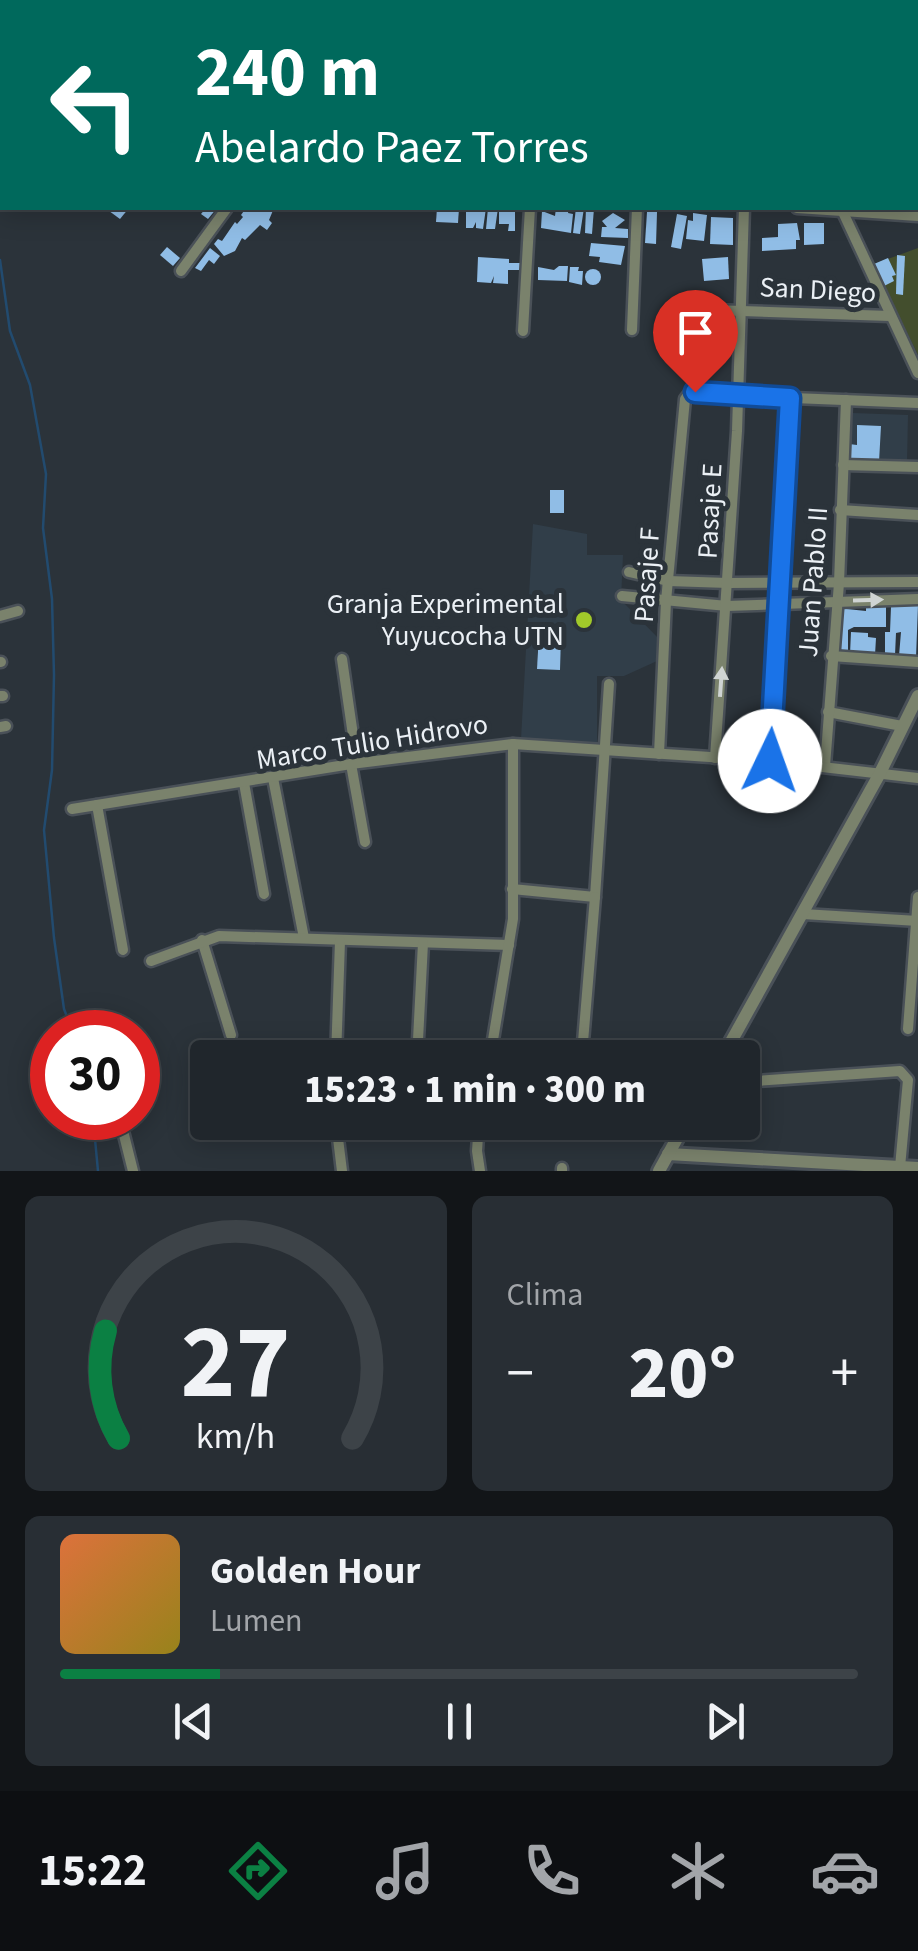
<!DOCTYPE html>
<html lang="es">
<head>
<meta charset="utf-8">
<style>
  body { margin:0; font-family:"Source Sans 3",sans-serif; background:#282e34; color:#f1f3f6; height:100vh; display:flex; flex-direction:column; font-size:38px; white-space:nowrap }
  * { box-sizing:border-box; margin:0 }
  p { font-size:32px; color:#a2a5a9 }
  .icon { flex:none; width:55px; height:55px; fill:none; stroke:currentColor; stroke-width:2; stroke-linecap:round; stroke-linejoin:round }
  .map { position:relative; height:1171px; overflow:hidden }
  .side { display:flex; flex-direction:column; gap:25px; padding:25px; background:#121518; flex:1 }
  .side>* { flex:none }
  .top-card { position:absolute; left:0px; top:0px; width:920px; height:210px; box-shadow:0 5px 25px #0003,0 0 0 2px #3d4348; background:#00695c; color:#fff; overflow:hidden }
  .speed { position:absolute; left:30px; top:1010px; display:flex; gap:20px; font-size:50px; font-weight:700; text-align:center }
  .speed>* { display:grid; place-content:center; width:130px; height:130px; border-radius:50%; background:#20262c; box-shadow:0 5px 25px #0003,0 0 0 2px #3d4348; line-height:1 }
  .speed .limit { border:15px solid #d22; background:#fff; color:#111 }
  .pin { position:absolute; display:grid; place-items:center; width:85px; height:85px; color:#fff; margin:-102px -42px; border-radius:50% 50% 50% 0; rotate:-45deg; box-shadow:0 0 10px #0007 }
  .pin .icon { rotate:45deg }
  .me { position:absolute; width:110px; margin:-55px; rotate:3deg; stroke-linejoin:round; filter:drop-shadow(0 0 8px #0008) }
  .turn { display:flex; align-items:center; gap:35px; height:210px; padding:0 30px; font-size:45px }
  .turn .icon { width:130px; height:130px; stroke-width:2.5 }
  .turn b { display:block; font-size:70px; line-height:85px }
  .big { font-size:75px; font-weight:800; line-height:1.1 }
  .side .widget { flex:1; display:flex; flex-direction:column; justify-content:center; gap:15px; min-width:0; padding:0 35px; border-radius:15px; background:#282e34 }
  .side .dial { align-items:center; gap:0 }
  .dial svg { height:260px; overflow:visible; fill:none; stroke:#3d4348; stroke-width:7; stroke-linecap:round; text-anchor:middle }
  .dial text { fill:#f1f3f6; stroke:none }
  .song { display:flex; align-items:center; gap:30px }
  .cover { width:120px; height:120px; border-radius:15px; background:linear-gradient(135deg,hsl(20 70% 55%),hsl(50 70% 35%)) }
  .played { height:10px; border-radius:5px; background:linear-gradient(90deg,#0b8043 20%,#3d4348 20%) }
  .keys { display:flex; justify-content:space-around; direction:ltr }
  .heat { display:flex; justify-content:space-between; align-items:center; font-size:55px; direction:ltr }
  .side .tiles { flex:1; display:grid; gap:25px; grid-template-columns:1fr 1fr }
  .widget:last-child { grid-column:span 2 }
  .trip { position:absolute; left:190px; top:1040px; width:570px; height:100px; border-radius:10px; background:#20262c; box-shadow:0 5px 25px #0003,0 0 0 2px #3d4348; font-weight:800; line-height:100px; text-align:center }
  .tabs { display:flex; height:160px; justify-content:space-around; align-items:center; background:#0d0f12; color:#a2a5a9 }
  .tabs .icon { width:70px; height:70px }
  .tabs .selected { color:#0b8043 }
  .tabs b { font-size:45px; color:#f1f3f6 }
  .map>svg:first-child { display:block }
</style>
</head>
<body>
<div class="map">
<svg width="918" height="1171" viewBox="0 0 918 1171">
  <rect width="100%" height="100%" fill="#2b333a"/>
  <g fill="#313e49">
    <path d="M853,413L908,415L907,463L848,461Z"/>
    <path d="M533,524L587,534V555H623L621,600L659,639L657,661L624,676H597V745L521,739Z"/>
  </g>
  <path fill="#434e2d" d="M918,248V355L874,264Z"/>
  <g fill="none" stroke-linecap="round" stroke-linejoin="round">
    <g stroke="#224b6f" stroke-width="2.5">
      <path d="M0,260L10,331L30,385L46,474L43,528L52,599L54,675L52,770L44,830L54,938L64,1009L73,1032"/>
      <path d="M93,1118L98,1171"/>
    </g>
  </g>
  <g fill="#90bde6">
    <path d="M105,208H129L120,219Z"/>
    <path d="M206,208H217L208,219L201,214Z"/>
    <path d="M246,208H274L269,220L272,223L267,230L260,225L245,240L242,238L235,251L224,256L214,244L218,239L222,241L235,222L237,224L243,217L241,215Z"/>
    <path d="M437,208H459L458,223L436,222Z"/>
    <path d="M466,208H486L483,229L476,228V222L473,228H466Z"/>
    <path d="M488,208H498L495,229H486Z"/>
    <path d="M499,208H515V231H508L509,224H499Z"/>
    <path d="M556,208H569L568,213L573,214L571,233L541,228L542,211L555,216Z"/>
    <path d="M576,208H584L580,234L573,233Z"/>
    <path d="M586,208H594L592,234L585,233Z"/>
    <path d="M647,212H657L656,244L645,243Z"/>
    <path d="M613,213L625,220L615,228L628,229V238L601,237L602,227H607L602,221Z"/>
    <path d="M693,213L707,215L704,241L686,239L688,220L693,221Z"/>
    <path d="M677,214L687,216L681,249L671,247Z"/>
    <path d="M711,217L733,218V245L710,244Z"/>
    <path d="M797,223L800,240H796V249L762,251V238L778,237V224Z"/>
    <path d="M804,223H824V244L804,245Z"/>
    <path d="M591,243L625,246L621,265L599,262L600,257L589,256Z"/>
    <path d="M167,247L180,258L173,266L160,255Z"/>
    <path d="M210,248L220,256L214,264L209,260L201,271L195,268Z"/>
    <path d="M897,255L905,256L903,295L896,294Z"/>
    <path d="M478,257L509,259V263H520V270H508V284L493,283L494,276L491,283L477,282Z"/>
    <path d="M728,257L729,279L704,281L702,259Z"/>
    <path d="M888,258L896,275L892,276L894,281L884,286L874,264Z"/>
    <path d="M559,266H568L567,281L538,280V267L554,270Z"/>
    <path d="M570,267H579L578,271H583L582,285L569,282Z"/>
    <circle cx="593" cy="277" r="8"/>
    <path d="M857,425L881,426L879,462L848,461L849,444L857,445Z"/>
    <rect x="550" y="490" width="14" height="23"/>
    <path d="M918,605L916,658L899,656L901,632L896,633L895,655H885V632H890L891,607Z"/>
    <path d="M866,606L886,607V627H854L848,630V653L836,651L837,608L866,611Z"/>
    <path d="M851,632L868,633V637L876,638L875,655L850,654Z"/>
    <path d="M539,634L561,636L560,670L537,669Z"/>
  </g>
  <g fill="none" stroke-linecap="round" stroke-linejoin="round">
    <g stroke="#4a5158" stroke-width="15">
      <g id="minor">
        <path d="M80,0L83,2"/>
        <path d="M332,0V2"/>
        <path d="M753,0L755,2"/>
        <path d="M185,2L187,0"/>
        <path d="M866,2V0"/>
        <path d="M0,47L2,49"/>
        <path d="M797,208L918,216"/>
        <path d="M841,208L918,373"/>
        <path d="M181,271L227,208"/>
        <path d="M683,309L890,316"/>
        <path d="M632,330L637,208"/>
        <path d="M523,331L530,208"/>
        <path d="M843,465L918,467"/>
        <path d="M840,510L918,515"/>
        <path d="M629,572L668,581L728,583L918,582"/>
        <path d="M622,596L727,606L918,599"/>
        <path d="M0,616L18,611"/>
        <path d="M831,656L918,662"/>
        <path d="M342,659L357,763"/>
        <path d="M0,662H1"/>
        <path d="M0,696H3"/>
        <path d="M828,712L902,726"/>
        <path d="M0,727L6,726"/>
        <path d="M659,754L666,601L685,399L689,394L918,403"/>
        <path d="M715,758L737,431L744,208"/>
        <path d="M770,761L790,397"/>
        <path d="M351,764L365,842"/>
        <path d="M825,766L839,583L846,400"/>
        <path d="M273,778L304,938"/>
        <path d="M244,783L264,894"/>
        <path d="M97,805L123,950"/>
        <path d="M72,809L351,764L513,744L770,761L918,778"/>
        <path d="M512,889L595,897L609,684"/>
        <path d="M803,914L918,921"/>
        <path d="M202,940L231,1035"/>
        <path d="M151,961L219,936L509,945"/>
        <path d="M908,1029L918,897"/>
        <path d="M418,1040L423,943"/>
        <path d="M582,1054L595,897"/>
        <path d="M336,1058L340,941"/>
        <path d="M490,1058L513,919V744"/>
        <path d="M742,1082L900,1071L908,1080L900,1167"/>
        <path d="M120,1119L133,1171"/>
        <path d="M336,1122L342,1171"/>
        <path d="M479,1122L477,1151L480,1171"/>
        <path d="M562,1171V1168"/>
      </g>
    </g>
    <g stroke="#4a5158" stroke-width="18">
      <g id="tertiary">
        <path d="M722,1058L879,775L918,696"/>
        <path d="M668,1154L918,1168"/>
        <path d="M659,1171L686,1122"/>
      </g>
    </g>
    <use href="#minor" stroke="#7a826c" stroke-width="10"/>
    <use href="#tertiary" stroke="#7a826c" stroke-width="12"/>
  </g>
  <defs><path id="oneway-solid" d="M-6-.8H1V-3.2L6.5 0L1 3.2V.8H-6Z" transform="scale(2.5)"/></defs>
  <g fill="#cfd4d3">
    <use href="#oneway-solid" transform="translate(868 600) rotate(-2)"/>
    <use href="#oneway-solid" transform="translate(721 682) rotate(-86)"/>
  </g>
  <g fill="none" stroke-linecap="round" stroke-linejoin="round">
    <g stroke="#114b97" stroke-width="25">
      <path id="route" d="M695,392L790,398L770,761"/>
    </g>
    <use href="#route" stroke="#1a73e8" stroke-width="18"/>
  </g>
  <circle fill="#a1c92a" stroke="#2b333a" stroke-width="4" cx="584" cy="620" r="10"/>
  <g text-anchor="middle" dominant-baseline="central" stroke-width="10" stroke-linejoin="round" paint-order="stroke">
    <g font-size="28" fill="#ebf0f5" stroke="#2b333a">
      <text transform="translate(818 290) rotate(3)">San Diego</text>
      <text transform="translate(710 511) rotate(-87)">Pasaje E</text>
      <text transform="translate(647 575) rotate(-86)">Pasaje F</text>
      <text transform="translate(813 582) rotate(-86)">Juan Pablo II</text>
      <text transform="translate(372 742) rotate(-9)">Marco Tulio Hidrovo</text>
    </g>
    <g font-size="28" fill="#ebf0f5" stroke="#2b333a" text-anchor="end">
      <text x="564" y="604">Granja Experimental<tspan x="564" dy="32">Yuyucocha UTN</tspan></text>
    </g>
  </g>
</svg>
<div class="speed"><div class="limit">30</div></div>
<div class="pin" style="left:695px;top:392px;background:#d93025"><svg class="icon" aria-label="arrive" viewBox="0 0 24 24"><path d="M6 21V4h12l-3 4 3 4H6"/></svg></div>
<svg class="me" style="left:770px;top:761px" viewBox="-20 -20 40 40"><circle r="19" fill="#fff"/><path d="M0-13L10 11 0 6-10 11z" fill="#1a73e8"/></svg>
<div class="trip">15:23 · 1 min · 300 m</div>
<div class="top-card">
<div class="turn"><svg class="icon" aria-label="left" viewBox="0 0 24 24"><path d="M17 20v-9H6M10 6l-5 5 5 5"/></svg><div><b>240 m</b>Abelardo Paez Torres</div></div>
</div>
</div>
<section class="side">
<div class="tiles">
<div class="widget dial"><svg viewBox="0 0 100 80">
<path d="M14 69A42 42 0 1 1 86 69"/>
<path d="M14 69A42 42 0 0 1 10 36" stroke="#0b8043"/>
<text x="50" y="56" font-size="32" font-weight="700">27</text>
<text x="50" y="72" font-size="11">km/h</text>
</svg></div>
<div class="widget"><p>Clima</p>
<div class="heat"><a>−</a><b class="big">20°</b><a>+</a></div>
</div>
<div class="widget">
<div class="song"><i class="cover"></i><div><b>Golden Hour</b><p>Lumen</p></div></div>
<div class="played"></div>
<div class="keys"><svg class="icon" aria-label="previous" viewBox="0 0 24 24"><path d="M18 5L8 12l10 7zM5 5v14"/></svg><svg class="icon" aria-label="pause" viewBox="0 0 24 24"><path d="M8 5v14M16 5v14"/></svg><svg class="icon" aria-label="next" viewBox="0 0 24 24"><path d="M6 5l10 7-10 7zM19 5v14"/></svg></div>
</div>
</div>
</section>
<nav class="tabs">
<b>15:22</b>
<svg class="icon selected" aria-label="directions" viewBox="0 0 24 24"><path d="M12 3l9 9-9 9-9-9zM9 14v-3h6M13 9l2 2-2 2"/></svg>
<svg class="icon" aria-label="music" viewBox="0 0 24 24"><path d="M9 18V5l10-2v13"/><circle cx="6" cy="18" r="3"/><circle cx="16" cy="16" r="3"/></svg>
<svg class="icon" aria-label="phone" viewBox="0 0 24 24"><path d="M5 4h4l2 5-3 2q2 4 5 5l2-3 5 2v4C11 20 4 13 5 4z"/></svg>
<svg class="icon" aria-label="climate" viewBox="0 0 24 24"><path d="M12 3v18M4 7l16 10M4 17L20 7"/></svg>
<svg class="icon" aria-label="car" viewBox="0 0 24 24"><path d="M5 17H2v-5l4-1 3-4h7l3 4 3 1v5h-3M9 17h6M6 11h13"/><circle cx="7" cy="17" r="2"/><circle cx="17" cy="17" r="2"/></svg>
</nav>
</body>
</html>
